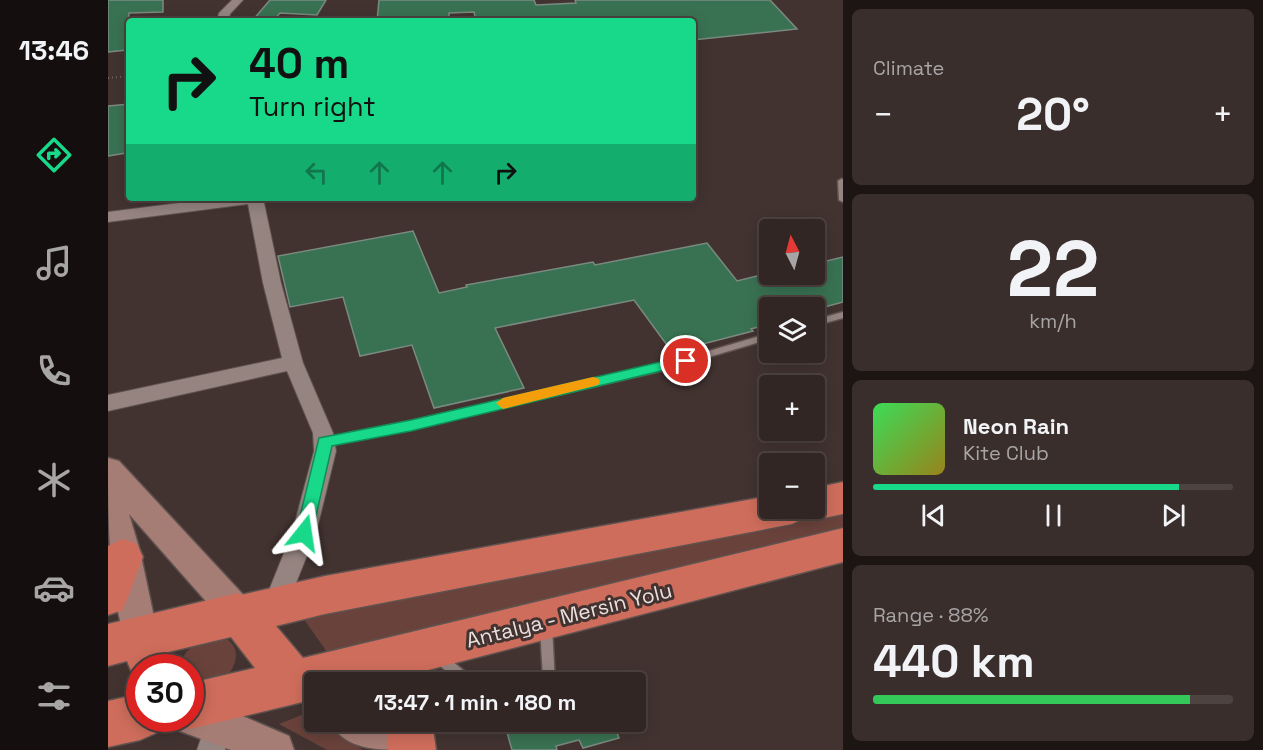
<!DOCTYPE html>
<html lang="en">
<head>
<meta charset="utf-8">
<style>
  body { margin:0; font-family:"Space Grotesk",sans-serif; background:#3a2e2c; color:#f1f3f6; height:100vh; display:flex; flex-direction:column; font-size:22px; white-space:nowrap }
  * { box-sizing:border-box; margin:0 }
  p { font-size:20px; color:#a8a5a6 }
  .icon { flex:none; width:33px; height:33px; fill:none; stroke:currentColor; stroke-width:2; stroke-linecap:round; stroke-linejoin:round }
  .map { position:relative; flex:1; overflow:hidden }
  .sheet { display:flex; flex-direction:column; gap:9px; padding:9px; background:#1c1514; width:420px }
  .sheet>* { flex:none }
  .top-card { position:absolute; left:18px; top:18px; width:570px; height:183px; border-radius:6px; box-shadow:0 3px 15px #0003,0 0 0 2px #4d4341; background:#18d989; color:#111; overflow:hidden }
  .needle { width:39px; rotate:354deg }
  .tools { position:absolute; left:651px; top:219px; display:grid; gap:12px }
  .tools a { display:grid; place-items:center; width:66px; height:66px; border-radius:6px; background:#322624; box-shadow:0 3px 15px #0003,0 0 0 2px #4d4341; font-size:30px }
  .speed { position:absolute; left:18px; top:654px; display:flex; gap:12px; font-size:30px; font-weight:700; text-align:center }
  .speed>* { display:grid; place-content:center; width:78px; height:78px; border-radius:50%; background:#322624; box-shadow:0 3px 15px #0003,0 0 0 2px #4d4341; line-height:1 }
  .speed .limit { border:9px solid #d22; background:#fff; color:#111 }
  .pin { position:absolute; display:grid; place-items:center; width:51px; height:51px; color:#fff; margin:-26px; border:3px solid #fff; border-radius:50%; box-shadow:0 2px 6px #0007 }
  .me { position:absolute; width:66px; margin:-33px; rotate:15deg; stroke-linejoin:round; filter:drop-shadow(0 0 4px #0008) }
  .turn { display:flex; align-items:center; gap:21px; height:126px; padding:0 24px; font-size:27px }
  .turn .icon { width:78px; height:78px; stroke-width:2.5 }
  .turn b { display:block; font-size:42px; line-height:51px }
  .lanes { display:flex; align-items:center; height:57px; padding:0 24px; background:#0003; justify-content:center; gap:30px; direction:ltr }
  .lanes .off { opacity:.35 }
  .big { font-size:45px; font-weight:800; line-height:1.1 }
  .sheet .card { flex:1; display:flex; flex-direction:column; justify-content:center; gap:9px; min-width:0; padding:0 21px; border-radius:9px; background:#3a2e2c }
  .sheet .dial { align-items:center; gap:0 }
  .dial b { font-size:78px; line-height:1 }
  .song { display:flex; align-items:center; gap:18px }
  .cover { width:72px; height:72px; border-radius:9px; background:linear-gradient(135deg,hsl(130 70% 55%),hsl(50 70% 35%)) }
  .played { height:6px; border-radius:3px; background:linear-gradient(90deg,#18d989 85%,#4d4341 85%) }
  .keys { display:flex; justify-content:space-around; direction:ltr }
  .heat { display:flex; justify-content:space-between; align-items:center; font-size:33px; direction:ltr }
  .charge { height:9px; border-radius:4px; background:linear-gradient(90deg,#34c759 88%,#4d4341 0) }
  .trip { position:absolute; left:196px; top:672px; width:342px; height:60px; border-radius:6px; background:#322624; box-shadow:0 3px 15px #0003,0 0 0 2px #4d4341; font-weight:800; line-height:60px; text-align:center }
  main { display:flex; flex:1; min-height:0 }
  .tabs { display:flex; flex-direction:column; width:108px; justify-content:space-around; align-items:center; background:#140f0e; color:#a8a5a6 }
  .tabs .icon { width:42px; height:42px }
  .tabs .on { color:#18d989 }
  .tabs b { font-size:27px; color:#f1f3f6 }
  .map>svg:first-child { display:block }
</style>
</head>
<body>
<main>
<nav class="tabs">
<b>13:46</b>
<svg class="icon on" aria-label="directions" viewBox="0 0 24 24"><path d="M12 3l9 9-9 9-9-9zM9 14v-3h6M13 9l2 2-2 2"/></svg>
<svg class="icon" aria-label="music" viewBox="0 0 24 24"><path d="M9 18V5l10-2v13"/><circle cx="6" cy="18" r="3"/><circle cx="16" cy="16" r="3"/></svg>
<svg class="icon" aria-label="phone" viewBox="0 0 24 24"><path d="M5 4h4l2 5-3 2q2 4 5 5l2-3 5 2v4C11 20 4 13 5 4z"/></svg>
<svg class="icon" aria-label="climate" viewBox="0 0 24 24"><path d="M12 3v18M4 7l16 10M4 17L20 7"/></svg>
<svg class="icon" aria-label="car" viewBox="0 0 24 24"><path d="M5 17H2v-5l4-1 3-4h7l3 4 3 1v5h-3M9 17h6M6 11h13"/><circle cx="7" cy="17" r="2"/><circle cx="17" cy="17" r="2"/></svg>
<svg class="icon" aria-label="filters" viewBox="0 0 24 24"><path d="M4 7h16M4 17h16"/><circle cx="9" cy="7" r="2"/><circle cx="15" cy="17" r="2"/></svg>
</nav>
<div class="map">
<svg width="735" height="750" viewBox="0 0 735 750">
  <rect width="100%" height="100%" fill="#423330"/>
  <g fill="#69423b">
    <path d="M735,512V527L221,655L193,615L505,559Z"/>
    <path d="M114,636C134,646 130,663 118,678L82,684V668L73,667C75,644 95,642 114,636Z"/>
    <path d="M201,712L207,717V722H214L255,750H219L171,724Z"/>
  </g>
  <g fill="#397252" stroke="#7b8a81" stroke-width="1.5">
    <path d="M0,0H55V12L21,13L19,50L0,52Z"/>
    <path d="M162,0H218L209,15L172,13L165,21H144Z"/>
    <path d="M271,0H426L428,5L468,3L467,0H662L689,29L585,40V21H368L366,12L341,13V21H269Z"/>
    <path d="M21,104L18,153L0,156V106Z"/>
    <path d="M305,231L331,293L359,287L358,285L485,262L487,265L599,243L629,281L657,274H706V264L735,257V302L713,308H662V324L643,329L645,331L564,352L526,300L387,328L416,388L326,408L304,345L252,356L235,297L182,307L170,256Z"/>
    <path d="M396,722H505L511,738L475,748L471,740L448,746L449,750H404Z"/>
  </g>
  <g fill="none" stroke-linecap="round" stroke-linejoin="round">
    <g stroke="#5f524f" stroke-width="3">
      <g id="lane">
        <path d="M733,179H735V202L731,200L730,181Z"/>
        <path d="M735,312V318L706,326V320Z"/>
        <path d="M662,333V339L557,370L303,429L217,446L214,445L212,442L214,439L217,438L303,421L557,364Z"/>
        <path d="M438,621L442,623L444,627L447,682H433L435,678L432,627L434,623Z"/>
        <path d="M330,651L334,653L365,678L367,682H352L326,661L324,657L326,653Z"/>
      </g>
    </g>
    <g stroke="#5f524f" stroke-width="2">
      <g id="street">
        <path d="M124,0H135L122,14L121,21H109L111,13Z"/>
        <path d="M111,198H155L173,283L195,363L225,433L228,451L208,533L176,613L167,616L158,613L155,605L184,533L206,451L205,433L179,371L0,411V395L174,358L155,283L140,204L0,222V212Z"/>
        <path d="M111,711L121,715L125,725L117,750H89L101,715Z"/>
      </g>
    </g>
    <g stroke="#5f524f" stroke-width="3">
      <g id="secondary">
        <path d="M0,458L11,461L142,602L147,613L142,624L130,629L118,624L21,514L32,551L50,636L44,648L32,653L20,648C0,591 0,519 0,458Z"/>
        <path d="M82,698L111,706L181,736L186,750H123L69,730L64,718H82Z"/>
        <path d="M222,722H273L295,736L300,750C268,750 237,750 222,722Z"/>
      </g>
    </g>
    <g stroke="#5f524f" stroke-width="3">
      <g id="highway">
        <path d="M735,482V514L706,520L698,517L684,524L217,614L168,626L195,658L735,528V562L274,682H207V699L82,729L66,722L64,718H82V683L147,668L123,637L60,652L66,668H32V685L28,683L19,661L0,666V624L130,593L133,595L217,576L662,496V508H706V488Z"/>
        <path d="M15,539L29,544L35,557L15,610L0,615V546Z"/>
        <path d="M32,694V718H54L48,733L32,740L0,747V701Z"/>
        <path d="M278,722H324L328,750H280Z"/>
      </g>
    </g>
    <path stroke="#756865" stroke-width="2" stroke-dasharray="1 3" stroke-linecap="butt" d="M0,78L21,76"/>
    <use href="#lane" fill="#958480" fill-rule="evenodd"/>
    <use href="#street" fill="#958480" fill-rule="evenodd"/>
    <use href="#secondary" fill="#a67d75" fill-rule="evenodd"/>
    <use href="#highway" fill="#cf6d5c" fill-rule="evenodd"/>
  </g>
  <path fill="#18d989" stroke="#108d59" stroke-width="1.5" d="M578,356L582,357L584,361L582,364L303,431L224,446L204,533L202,538L196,540L190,538L188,533L211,438L303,420Z"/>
  <path fill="#f59e0b" d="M485,377L490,378L492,382L490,385L395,409L388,403L395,398Z"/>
  <g text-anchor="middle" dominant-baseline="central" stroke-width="6" stroke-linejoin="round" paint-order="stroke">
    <g font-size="21" fill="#eae0de" stroke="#423330">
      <text transform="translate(461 615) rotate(-14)">Antalya - Mersin Yolu</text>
    </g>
  </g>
</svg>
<div class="tools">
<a><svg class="needle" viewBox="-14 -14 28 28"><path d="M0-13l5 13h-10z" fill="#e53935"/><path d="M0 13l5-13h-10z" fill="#a8a5a6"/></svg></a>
<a><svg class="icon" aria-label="layers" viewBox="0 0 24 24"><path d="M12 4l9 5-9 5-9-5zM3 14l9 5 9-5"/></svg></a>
<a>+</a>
<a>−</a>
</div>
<div class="speed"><div class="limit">30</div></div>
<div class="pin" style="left:578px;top:361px;background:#d93025"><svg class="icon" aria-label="arrive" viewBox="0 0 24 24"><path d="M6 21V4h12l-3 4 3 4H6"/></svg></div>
<svg class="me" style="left:196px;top:533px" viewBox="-20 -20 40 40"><path d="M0-17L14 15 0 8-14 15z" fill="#18d989" stroke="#fff" stroke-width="4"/></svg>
<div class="trip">13:47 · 1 min · 180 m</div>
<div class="top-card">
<div class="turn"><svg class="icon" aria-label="right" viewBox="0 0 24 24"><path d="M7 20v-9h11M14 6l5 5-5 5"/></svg><div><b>40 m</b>Turn right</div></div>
<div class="lanes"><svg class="icon off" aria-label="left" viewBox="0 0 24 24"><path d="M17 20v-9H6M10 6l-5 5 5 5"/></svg><svg class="icon off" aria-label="ahead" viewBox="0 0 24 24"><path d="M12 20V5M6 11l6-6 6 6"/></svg><svg class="icon off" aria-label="ahead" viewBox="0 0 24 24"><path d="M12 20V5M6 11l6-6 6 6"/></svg><svg class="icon" aria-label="right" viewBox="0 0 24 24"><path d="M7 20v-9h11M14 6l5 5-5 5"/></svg></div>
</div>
</div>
<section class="sheet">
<div class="card"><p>Climate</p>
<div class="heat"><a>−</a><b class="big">20°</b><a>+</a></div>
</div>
<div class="card dial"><b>22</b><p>km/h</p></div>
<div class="card">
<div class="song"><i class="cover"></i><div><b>Neon Rain</b><p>Kite Club</p></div></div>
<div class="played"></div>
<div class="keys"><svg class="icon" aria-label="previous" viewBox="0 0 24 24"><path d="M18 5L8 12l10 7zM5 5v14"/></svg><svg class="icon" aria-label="pause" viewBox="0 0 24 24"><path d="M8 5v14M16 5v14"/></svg><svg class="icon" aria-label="next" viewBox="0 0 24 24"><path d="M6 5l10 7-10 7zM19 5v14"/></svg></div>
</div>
<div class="card"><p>Range · 88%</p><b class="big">440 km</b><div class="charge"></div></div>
</section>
</main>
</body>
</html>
